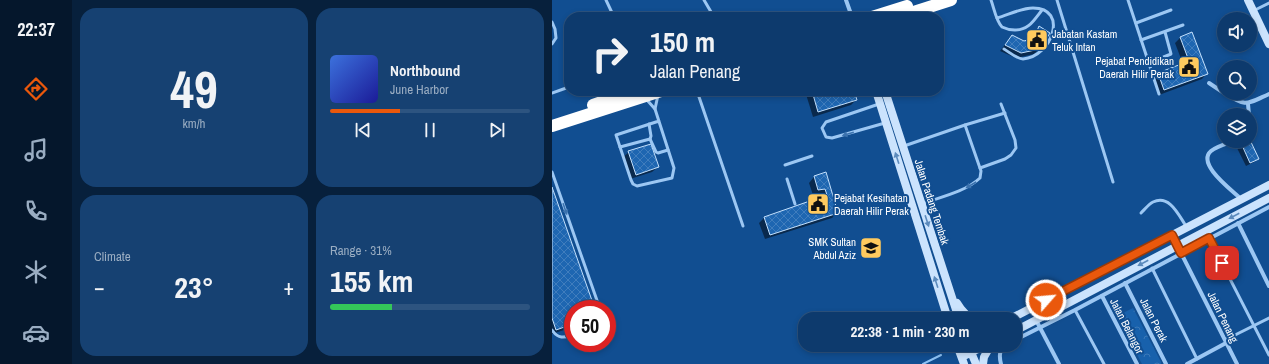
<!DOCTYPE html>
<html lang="en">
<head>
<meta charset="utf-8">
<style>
  body { margin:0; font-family:"Archivo Narrow",sans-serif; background:#164172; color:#f1f3f6; height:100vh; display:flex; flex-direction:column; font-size:15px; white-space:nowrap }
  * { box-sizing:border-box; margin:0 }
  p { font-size:13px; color:#9aadc2 }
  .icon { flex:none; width:22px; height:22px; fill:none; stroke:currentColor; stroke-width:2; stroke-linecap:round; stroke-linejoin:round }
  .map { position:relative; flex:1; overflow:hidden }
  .sheet { display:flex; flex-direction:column; gap:8px; padding:8px; background:#07203c; width:480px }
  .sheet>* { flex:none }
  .top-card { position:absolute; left:12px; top:12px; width:380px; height:84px; border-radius:16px; box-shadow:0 2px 6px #0003,0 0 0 1px #2d5480; background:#0d3a6d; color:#f1f3f6; overflow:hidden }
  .tools { position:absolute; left:665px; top:12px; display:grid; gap:8px }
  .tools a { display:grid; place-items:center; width:40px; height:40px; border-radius:50%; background:#0d3a6d; box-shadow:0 2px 6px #0003,0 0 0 1px #2d5480; font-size:20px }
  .speed { position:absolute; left:12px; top:300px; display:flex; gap:8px; font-size:20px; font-weight:700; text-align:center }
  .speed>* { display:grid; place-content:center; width:52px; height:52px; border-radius:50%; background:#0d3a6d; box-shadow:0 2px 6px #0003,0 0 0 1px #2d5480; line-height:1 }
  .speed .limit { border:6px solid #d22; background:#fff; color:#111 }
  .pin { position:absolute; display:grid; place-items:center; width:34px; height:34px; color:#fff; margin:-17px; border-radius:8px; box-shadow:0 2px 6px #0006 }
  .me { position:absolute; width:44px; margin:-22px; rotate:63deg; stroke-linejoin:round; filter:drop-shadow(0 0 3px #0008) }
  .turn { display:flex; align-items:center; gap:14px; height:84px; padding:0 20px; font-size:18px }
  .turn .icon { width:52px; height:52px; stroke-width:2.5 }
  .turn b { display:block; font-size:28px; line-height:34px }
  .big { font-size:30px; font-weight:800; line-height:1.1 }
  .sheet .tile { flex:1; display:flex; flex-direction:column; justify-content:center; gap:6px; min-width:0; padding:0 14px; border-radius:16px; background:#164172 }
  .sheet .dial { align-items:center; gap:0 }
  .dial b { font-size:52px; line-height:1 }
  .song { display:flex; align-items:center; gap:12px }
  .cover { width:48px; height:48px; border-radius:6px; background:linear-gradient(135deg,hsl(220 70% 55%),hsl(240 70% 35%)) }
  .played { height:4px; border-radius:2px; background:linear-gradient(90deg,#ea580c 35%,#2d5480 35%) }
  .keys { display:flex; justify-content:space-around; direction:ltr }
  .heat { display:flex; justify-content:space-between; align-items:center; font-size:22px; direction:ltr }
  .charge { height:6px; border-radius:3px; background:linear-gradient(90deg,#34c759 31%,#2d5480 0) }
  .sheet .tiles { flex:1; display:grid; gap:8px; grid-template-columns:repeat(2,1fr) }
  .trip { position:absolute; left:246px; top:312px; width:224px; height:40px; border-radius:16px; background:#0d3a6d; box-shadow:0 2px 6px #0003,0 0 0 1px #2d5480; font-weight:800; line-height:40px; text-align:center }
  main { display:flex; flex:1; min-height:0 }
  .tab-bar { display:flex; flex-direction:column; width:72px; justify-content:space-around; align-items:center; background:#05172c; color:#9aadc2 }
  .tab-bar .icon { width:28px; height:28px }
  .tab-bar .on { color:#ea580c }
  .tab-bar b { font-size:18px; color:#f1f3f6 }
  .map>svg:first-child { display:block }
</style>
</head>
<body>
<main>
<nav class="tab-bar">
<b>22:37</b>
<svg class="icon on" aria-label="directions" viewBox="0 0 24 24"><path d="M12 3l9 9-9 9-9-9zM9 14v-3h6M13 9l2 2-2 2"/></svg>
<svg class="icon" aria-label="music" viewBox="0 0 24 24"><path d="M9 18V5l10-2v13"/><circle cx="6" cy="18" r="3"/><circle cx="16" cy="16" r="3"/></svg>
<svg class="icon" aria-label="phone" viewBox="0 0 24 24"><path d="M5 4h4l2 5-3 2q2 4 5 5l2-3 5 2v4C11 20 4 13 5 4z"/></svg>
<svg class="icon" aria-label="climate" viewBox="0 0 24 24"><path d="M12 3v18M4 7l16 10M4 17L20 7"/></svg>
<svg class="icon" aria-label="car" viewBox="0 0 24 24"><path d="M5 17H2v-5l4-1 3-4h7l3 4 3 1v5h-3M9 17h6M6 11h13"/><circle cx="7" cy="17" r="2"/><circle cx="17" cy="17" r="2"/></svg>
</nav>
<section class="sheet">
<div class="tiles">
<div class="tile dial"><b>49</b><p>km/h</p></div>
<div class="tile">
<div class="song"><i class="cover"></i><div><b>Northbound</b><p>June Harbor</p></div></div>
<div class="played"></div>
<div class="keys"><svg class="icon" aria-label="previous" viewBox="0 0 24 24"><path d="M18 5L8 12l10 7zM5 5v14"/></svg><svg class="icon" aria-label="pause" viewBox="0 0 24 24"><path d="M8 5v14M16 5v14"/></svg><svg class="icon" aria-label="next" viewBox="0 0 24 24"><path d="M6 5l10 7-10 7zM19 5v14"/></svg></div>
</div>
<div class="tile"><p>Climate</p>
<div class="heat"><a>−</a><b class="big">23°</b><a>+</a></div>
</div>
<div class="tile"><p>Range · 31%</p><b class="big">155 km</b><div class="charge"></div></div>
</div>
</section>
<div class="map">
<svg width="717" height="364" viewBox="0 0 717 364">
  <defs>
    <pattern id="forest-crowns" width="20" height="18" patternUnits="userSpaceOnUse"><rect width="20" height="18" fill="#1861ac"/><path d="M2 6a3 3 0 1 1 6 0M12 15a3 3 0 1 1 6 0" fill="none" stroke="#3b79b8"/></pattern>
    <pattern id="building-cross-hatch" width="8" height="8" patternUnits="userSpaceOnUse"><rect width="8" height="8" fill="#1e66b1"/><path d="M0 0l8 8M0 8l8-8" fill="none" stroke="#407dbd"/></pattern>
  </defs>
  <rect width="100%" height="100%" fill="#114e91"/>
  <path fill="url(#forest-crowns)" d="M581,308L609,362V364H590L565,316Z"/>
  <g fill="#0007">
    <path d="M487,27V49L482,54L464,58L448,51L460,36L472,42L479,40L482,33Z"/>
    <path d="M628,38L655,73L650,79L607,95L601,79L606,74L631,64L623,43Z"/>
    <path d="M253,91H301L304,100L299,105L261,117Z"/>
    <path d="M695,141H698L706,158L702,162L694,166L685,148L689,144Z"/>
    <path d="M77,152L106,167L100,172L78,179L71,157Z"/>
    <path d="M273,174L285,213L280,218L213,239L207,223L212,218L270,198L268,193L261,195L257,183L262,177Z"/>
    <path d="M0,190L42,309H21V327L0,334Z"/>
    <path d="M366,345H381L371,352Z"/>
  </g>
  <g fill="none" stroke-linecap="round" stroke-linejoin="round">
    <path stroke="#8dc3f6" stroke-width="2" d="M371,364L389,355"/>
  </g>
  <g fill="url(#building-cross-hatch)" stroke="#c3e0fd">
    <path d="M487,26L498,33L488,49L469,53L453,45L460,35L472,41L482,38Z"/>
    <path d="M640,32L656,74L612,90L606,73L637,61L628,37Z"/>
    <path d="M260,91H302L305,100L266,112Z"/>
    <path d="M698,140L707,159L698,163L689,143L693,141H698Z"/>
    <path d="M99,144L107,167L84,175L76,151Z"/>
    <path d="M274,172L286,213L218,235L212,217L275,195L273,189L266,190L262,176Z"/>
    <path d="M0,187L43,309H21V324L4,330L0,318Z"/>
    <path d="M373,345H381L376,349Z"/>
  </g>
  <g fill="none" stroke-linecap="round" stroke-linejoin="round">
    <g stroke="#9cc7f3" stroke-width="3">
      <path d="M54,0L62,17"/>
      <path d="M152,0L162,17"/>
      <path d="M439,0C442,8 444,21 450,27C454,29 459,30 463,30C477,30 482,20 490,10"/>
      <path d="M505,0L561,182"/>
      <path d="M576,0L607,94"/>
      <path d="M703,10L717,3"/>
      <path d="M445,18C456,15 469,8 481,8C517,8 500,57 471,59C465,59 457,52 452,49"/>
      <path d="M0,22L3,29L4,38L0,44"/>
      <path d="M584,23L619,10"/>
      <path d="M589,40L631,25"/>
      <path d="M597,63L619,54L613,32"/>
      <path d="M145,91L191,226"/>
      <path d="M0,93L17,87"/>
      <path d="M95,100L103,109L122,168L120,178L85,186L81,184L79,180L64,135L107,121"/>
      <path d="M327,104L274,122L270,128L274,137L280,138L333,123"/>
      <path d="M103,109L106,95"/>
      <path d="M98,139L104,152L106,153L116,150"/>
      <path d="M352,146L413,125L453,113"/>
      <path d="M68,147L98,139L99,136L97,124"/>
      <path d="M233,165L260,156"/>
      <path d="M428,168L453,159L459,155L464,148L463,140L449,104"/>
      <path d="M0,172L48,309"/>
      <path d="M235,179L243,204"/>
      <path d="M369,204C389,197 413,192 428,178L429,171L413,125"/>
      <path d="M589,213C593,209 597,204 601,202C618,194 627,216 634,226"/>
      <path d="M657,238L717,355"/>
      <path d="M600,268L645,359"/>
      <path d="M523,310L552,364"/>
      <path d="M0,330C6,339 12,338 21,335"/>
      <path d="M673,340L717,318"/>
    </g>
    <g stroke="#9cc7f3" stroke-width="4">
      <path d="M294,0L300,17"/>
      <path d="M657,83L672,93"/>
      <path d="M672,93C695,107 693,105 717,94"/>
      <path d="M696,104L697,115"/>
      <path d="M698,119V120"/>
      <path d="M682,141C674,144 665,146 659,151C644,164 680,190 689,199"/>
      <path d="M686,223L717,286"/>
      <path d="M620,235L685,364"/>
      <path d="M573,283L614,364"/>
      <path d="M550,296L585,364"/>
      <path d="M484,320L507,364"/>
      <path d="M463,340L523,310L717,207"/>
      <path d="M449,364C447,356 447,350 454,345"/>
      <path d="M635,364L674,343"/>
    </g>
    <g stroke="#cbe3fd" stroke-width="8">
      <path d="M696,0L717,44"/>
      <path d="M324,91L396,319"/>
      <path d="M333,91L407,319"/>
      <path d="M405,303L409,309L418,319"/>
      <path d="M458,319L717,185"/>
      <path d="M463,331L717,198"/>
      <path d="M405,345L412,364"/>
      <path d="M416,345L424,364"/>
      <path d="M410,357L434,345"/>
      <path d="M431,364L432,357L439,345"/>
    </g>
    <g stroke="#fff" stroke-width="12">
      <path d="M320,17L355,6"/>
      <path d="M346,17L399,0"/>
      <path d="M41,105L81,91"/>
      <path d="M0,126L109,91"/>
    </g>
  </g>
  <defs><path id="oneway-solid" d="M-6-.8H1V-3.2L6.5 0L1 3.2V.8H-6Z"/></defs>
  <g fill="#3b72ae">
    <use href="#oneway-solid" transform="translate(296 134) rotate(164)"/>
    <use href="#oneway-solid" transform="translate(419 185) rotate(150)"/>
    <use href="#oneway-solid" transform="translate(13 209) rotate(71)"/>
  </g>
  <g fill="#5b8abc">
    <use href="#oneway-solid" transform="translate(345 158) rotate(-108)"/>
    <use href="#oneway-solid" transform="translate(682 216) rotate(152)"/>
    <use href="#oneway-solid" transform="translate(375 221) rotate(72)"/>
    <use href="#oneway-solid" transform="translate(591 263) rotate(152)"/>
    <use href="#oneway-solid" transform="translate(384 282) rotate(-108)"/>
  </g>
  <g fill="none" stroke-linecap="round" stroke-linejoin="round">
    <g stroke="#983908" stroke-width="10">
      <path id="route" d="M494,300L620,235L629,253L657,238L670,263"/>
    </g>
    <use href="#route" stroke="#ea580c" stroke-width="7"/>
  </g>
  <defs>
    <g id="civic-square" transform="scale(1.15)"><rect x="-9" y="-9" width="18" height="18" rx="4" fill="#ffca5e" stroke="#114e91"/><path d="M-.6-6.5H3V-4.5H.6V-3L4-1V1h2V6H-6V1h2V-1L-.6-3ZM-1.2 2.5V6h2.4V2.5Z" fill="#111"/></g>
    <g id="school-square" transform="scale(1.15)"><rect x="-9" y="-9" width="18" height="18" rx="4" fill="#ffca5e" stroke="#114e91"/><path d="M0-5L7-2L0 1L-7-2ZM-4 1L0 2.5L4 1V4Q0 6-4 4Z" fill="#111"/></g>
  </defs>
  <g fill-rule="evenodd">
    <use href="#civic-square" x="485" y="40"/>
    <use href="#civic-square" x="637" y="67"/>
    <use href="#civic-square" x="266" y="204"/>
    <use href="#school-square" x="319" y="248"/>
  </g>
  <g text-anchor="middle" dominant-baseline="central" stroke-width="4" stroke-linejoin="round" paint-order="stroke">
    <g font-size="11" fill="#fff" stroke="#114e91" text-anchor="start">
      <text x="500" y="34">Jabatan Kastam<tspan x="500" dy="13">Teluk Intan</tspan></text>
      <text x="622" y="61" text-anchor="end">Pejabat Pendidikan<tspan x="622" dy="13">Daerah Hilir Perak</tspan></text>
      <text x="282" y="198">Pejabat Kesihatan<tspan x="282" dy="13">Daerah Hilir Perak</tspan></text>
      <text x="304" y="242" text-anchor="end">SMK Sultan<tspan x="304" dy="13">Abdul Aziz</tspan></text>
    </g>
    <g font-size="11" fill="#fff" stroke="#114e91">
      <text transform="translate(380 202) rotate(72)">Jalan Padang Tembak</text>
      <text transform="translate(671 317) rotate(64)">Jalan Penang</text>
      <text transform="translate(602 320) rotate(63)">Jalan Perak</text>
      <text transform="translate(575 326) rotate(63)">Jalan Belangor</text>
    </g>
  </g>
</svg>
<div class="tools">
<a><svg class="icon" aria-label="sound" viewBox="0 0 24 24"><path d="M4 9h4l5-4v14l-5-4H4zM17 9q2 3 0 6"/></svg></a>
<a><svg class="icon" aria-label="search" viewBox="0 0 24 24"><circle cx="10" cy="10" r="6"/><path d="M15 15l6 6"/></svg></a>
<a><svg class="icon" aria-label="layers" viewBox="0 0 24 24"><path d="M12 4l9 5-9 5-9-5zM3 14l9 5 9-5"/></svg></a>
</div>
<div class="speed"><div class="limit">50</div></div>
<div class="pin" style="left:670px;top:263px;background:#d93025"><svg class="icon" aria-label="arrive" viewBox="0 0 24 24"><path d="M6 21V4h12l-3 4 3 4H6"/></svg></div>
<svg class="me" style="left:494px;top:300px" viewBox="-20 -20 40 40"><circle r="17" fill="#ea580c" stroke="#fff" stroke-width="3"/><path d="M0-11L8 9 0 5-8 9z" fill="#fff"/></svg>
<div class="trip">22:38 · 1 min · 230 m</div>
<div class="top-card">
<div class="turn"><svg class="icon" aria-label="right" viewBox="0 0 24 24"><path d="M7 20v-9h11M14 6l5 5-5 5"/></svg><div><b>150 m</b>Jalan Penang</div></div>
</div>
</div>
</main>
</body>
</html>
